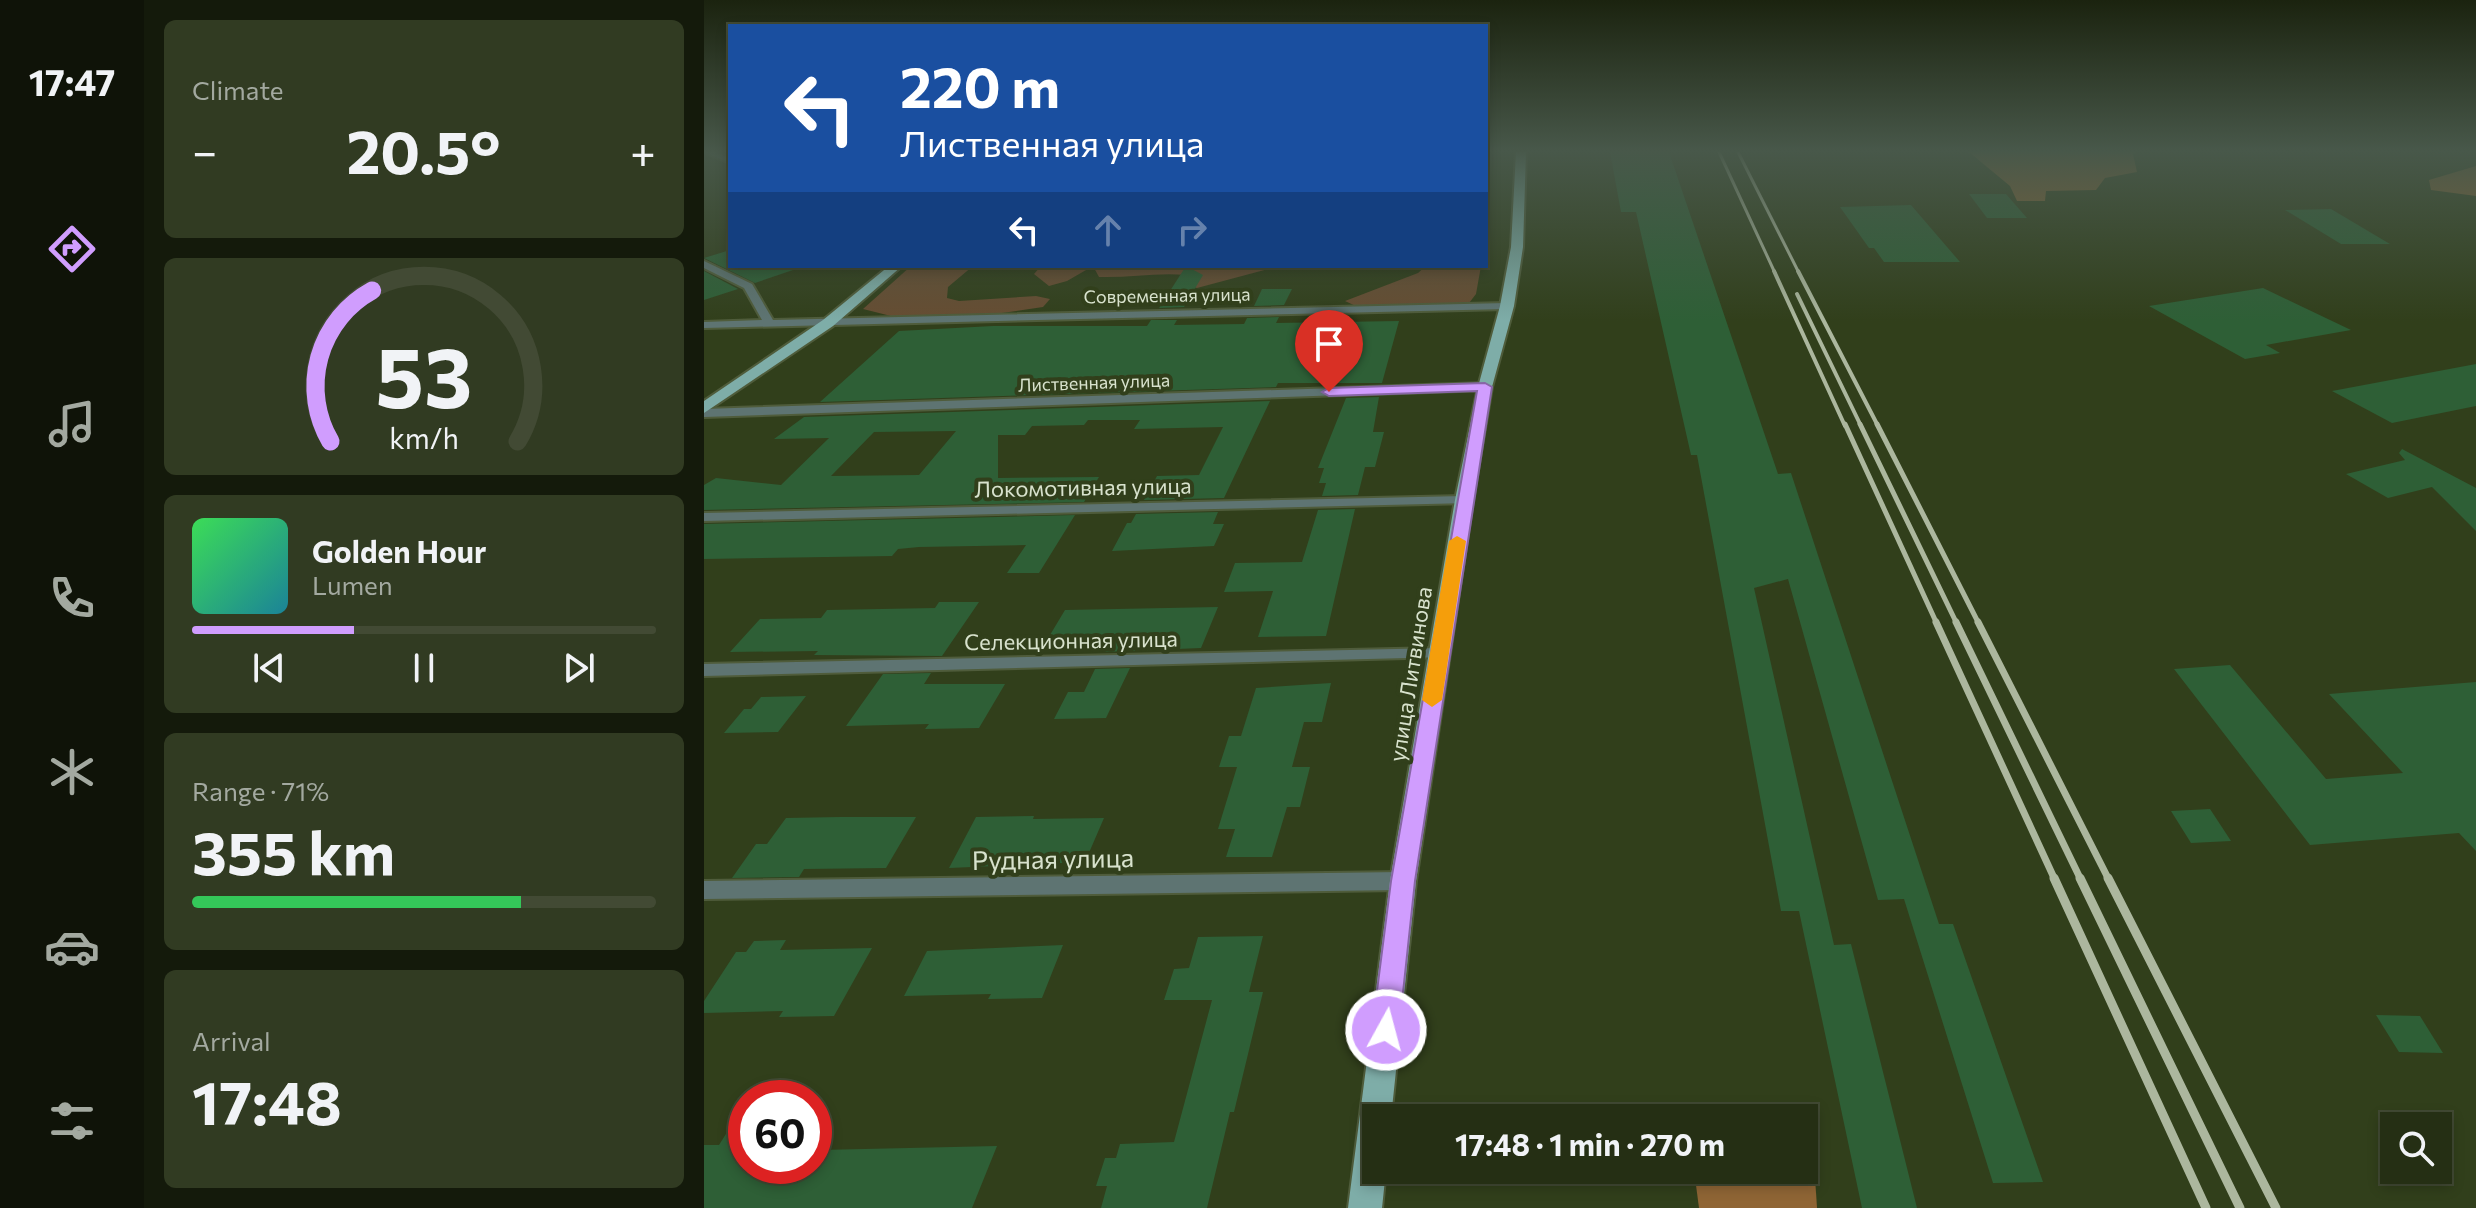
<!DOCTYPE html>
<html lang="en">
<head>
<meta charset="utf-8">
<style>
  body { margin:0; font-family:Commissioner,sans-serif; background:#313b22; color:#f1f3f6; height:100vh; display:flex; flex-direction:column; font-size:30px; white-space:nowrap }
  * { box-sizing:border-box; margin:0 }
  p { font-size:26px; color:#a3a9a0 }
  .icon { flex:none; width:44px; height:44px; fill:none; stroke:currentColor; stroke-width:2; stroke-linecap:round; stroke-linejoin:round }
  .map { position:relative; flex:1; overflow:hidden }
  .details { display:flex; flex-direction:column; gap:20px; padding:20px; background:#141a0b; width:560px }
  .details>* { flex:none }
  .guide { position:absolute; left:24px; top:24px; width:760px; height:244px; border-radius:0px; box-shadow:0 4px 12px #0003,0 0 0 2px #424a34; background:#1a4fa0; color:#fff; overflow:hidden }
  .buttons { position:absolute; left:1676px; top:1112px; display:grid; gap:16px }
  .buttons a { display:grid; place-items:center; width:72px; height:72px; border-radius:0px; background:#252f14; box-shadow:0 4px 12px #0003,0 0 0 2px #424a34; font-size:40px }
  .speed { position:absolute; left:24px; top:1080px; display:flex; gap:16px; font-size:40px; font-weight:700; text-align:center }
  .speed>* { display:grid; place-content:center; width:104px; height:104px; border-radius:50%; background:#252f14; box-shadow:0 4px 12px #0003,0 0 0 2px #424a34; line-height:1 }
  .speed .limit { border:12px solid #d22; background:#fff; color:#111 }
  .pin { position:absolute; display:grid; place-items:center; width:68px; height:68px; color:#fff; margin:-82px -34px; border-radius:50% 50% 50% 0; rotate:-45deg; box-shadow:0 0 8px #0007 }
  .pin .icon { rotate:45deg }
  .me { position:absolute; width:88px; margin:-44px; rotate:7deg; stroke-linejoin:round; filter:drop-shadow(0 0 6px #0008) }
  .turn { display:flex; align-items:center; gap:28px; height:168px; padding:0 40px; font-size:36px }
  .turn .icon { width:104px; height:104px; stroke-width:2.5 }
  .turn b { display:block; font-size:56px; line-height:68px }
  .lanes { display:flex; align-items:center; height:76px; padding:0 40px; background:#0003; justify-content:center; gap:40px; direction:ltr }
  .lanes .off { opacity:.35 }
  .big { font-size:60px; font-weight:700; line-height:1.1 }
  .details .tile { flex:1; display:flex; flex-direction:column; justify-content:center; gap:12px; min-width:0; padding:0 28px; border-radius:12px; background:#313b22 }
  .details .dial { align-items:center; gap:0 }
  .dial svg { height:208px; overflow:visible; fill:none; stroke:#424a34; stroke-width:7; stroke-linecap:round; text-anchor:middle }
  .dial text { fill:#f1f3f6; stroke:none }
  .song { display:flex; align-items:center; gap:24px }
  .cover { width:96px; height:96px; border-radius:12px; background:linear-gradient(135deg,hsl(130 70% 55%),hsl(190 70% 35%)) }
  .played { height:8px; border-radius:4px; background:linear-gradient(90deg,#d09dfe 35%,#424a34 35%) }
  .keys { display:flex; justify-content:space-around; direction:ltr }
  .heat { display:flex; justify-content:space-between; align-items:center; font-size:44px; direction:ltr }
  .charge { height:12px; border-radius:6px; background:linear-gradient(90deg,#34c759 71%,#424a34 0) }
  .trip { position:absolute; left:658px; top:1104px; width:456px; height:80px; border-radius:0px; background:#252f14; box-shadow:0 4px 12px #0003,0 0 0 2px #424a34; font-weight:700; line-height:80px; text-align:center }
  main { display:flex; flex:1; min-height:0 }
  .tabs { display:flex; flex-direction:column; width:144px; justify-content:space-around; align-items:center; background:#0f1308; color:#a3a9a0 }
  .tabs .icon { width:56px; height:56px }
  .tabs .current { color:#d09dfe }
  .tabs b { font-size:36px; color:#f1f3f6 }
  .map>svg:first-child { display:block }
</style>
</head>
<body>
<main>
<nav class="tabs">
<b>17:47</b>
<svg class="icon current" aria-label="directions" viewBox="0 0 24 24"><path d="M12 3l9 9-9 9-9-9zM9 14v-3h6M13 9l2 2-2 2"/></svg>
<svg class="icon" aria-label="music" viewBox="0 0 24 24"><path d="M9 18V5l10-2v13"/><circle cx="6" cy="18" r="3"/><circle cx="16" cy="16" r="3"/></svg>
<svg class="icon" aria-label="phone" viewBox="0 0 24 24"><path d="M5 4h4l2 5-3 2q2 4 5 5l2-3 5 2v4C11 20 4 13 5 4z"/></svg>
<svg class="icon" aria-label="climate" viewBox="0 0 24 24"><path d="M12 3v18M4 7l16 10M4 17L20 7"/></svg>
<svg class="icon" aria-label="car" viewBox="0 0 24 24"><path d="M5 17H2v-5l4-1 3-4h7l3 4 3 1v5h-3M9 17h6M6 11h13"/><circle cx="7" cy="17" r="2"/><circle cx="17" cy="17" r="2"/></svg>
<svg class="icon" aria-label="filters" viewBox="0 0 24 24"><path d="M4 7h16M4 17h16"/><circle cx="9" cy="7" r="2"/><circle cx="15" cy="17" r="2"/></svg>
</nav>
<section class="details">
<div class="tile"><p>Climate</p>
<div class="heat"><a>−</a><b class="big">20.5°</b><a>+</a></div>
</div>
<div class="tile dial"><svg viewBox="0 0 100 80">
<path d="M14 69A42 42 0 1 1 86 69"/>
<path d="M14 69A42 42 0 0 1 30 11" stroke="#d09dfe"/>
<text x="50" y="56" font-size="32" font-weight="700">53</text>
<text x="50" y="72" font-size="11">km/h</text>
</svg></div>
<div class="tile">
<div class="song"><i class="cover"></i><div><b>Golden Hour</b><p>Lumen</p></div></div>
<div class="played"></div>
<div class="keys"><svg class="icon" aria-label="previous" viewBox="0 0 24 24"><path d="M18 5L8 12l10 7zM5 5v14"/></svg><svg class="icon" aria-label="pause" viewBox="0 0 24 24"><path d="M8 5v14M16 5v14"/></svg><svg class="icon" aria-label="next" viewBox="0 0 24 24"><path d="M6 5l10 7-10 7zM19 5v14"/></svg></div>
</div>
<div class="tile"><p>Range · 71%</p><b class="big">355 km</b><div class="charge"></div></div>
<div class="tile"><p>Arrival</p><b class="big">17:48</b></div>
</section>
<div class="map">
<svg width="1772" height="1208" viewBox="0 0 1772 1208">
  <rect width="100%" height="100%" fill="#313f1b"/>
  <g fill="#664d32">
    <path d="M207,266H269L244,287L243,298L255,301L332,296L346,299L339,307L298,313L191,317L159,309Z"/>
    <path d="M337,266H576L493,288L477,283L483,275C453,272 425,278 395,277L389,266L363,281L345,286L330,274Z"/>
    <path d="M722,266H777L772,294L762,307L656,308L641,301L714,273Z"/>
  </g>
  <g fill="#8f6535">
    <path d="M1265,152H1432L1429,154L1433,172L1401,178L1392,190L1342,191L1341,201H1313L1306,186Z"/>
    <path d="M1772,166V196L1727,190L1725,180Z"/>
    <path d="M990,1170H1100L1111,1177L1113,1208H995Z"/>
  </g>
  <g fill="#2e5f36" fill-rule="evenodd">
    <path d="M906,152H965L1074,474L1087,473L1235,924H1249L1339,1182L1289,1183L1200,899L1174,900L1084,579L1050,588L1130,945L1147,944L1213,1208H1158L1095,911H1077L993,455H987L932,212H917Z"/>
    <path d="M1265,194H1302L1323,218H1283Z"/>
    <path d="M1207,205L1256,262H1180L1170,248H1165L1136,207Z"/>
    <path d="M1627,209L1686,244H1637L1581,210Z"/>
    <path d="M26,250V266H88L89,270L51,283L0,258Z"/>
    <path d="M482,266L499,275L480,307L455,308Z"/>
    <path d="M0,271L34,289L0,300Z"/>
    <path d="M1559,288L1647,330L1562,345L1576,353L1541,359L1445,306Z"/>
    <path d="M558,289H588L580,305L550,306Z"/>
    <path d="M575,317L572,323L695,321L678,383H574L572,387L116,402L195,331L289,326H443L447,320H473L470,325L540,324L543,318Z"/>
    <path d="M1772,364V406L1688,423L1628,391Z"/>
    <path d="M675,397L669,432H680L671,467H661L654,495L618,496L622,483H615L620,468H614L642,398Z"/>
    <path d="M566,401L520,498L440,500L453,476L495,475L519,427L430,429L436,420H384L380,425L328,426L321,435H294V478L395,477L380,502L0,510V485L12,478L77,485L125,438L70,439L100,417ZM252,431L215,475L127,476L170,432Z"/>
    <path d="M1698,449L1772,488V531L1728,487L1684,498L1642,474L1701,460L1695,453Z"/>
    <path d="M651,509L622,636L554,637L569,591L520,592L531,563L598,562L614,510Z"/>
    <path d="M514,512L509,524H520L510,546L408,551L423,523H427L432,514Z"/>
    <path d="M371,515L335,573H303L322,545L215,547L194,549L188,556L0,559V524Z"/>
    <path d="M235,602H275L238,656L110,655L114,651L26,652L56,619L117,618L123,610L231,608Z"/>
    <path d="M514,607L497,648L399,652L401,647L352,648L356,640H343L361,610Z"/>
    <path d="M1526,665L1622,779L1699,773L1625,694L1772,682V851L1755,833L1606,845L1470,669Z"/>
    <path d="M426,668L402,718L350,719L364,692H380L391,669Z"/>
    <path d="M227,673L220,684H301L275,728L221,729L225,724L142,726L179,674Z"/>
    <path d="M627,683L618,722H600L588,767H606L596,807H583L568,857H522L531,829H514L533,767H515L525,736H537L552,688Z"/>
    <path d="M102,696L74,732L20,733L40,709H47L57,697Z"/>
    <path d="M1506,809L1527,841L1487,843L1467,811Z"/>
    <path d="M330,816L329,819L400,818L381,862L245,868L272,817Z"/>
    <path d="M136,817H212L182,868L100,869L95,877L28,878L52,844H63L82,818Z"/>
    <path d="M559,936L545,992H559L530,1112H526L503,1208H397L403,1186H392L401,1158H412L416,1144L470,1142L508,1000H460L470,969L485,968L494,937Z"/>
    <path d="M82,940L76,950L168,948L130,1016L75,1017L79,1011L0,1013V1001L32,952H42L50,941Z"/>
    <path d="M359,945L338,998L284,999L287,994L200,996L223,951Z"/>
    <path d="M1672,1015L1716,1016L1739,1053L1695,1052Z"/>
    <path d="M42,1102V1166H110L116,1150L293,1146L268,1208H0V1145H15Z"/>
  </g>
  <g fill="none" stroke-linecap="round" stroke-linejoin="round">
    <g stroke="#4f5c3b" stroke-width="4">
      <g id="street">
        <path d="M0,152H11L26,158V163Z"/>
        <path d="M0,261L48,284L69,320L803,303L808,306L803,309L0,328V322L58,320L40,288L0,268Z"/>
        <path d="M781,383L785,384V390L0,417V409Z"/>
        <path d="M760,496L765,497L767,500L765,503L0,521V513Z"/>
        <path d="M736,648L742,649L744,653L742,657L0,676V664Z"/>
        <path d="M699,872L706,875L710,881L706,887L699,890L0,899V881Z"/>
      </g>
    </g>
    <g stroke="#4f5c3b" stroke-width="4">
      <g id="primary">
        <path d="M812,152H822L819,247L810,306L788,387L769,500L712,881L687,1118H672V1170H682L678,1208H644L686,881L751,500L774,387L796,306L807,247Z"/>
        <path d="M185,266H198L129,326L0,413V401L119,320Z"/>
      </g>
    </g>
    <use href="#street" fill="#5e7472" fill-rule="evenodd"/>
    <use href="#primary" fill="#7eada8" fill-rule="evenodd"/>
    <g stroke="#acb79e" stroke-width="3">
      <path d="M1015,152L1071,273"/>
      <path d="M1034,152L1095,273"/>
    </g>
    <g stroke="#acb79e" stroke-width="4">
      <path d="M1070,271L1141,426"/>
      <path d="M1094,271L1174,426"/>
      <path d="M1093,294L1157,426"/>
    </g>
    <g stroke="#acb79e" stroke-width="5">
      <path d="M1141,424L1233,624"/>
      <path d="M1156,424L1253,624"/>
      <path d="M1173,424L1275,624"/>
    </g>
    <g stroke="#acb79e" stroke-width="7">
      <path d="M1232,622L1351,880"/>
      <path d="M1252,622L1377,880"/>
      <path d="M1274,622L1405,880"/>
    </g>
    <g stroke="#acb79e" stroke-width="9">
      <path d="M1350,878L1502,1208"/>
      <path d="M1376,878L1536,1208"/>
      <path d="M1404,878L1572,1208"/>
    </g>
  </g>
  <linearGradient id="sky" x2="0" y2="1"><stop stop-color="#1b230f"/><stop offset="0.47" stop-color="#48584a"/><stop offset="1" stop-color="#48584a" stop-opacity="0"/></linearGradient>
  <rect width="1772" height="321" fill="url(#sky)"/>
  <path fill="#d09dfe" stroke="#8766a5" stroke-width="2" d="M781,383L788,387L711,881L695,1030L691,1039L682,1042L672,1039L668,1030L687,881L773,391L625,396L618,392L625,388Z"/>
  <path fill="#f59e0b" d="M753,536L762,541L738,700L728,707L718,700L745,541Z"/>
  <g text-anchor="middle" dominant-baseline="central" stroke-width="8" stroke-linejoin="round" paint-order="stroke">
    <g font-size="18" fill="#d8e2cd" stroke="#313f1b">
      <text transform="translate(463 295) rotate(-1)">Современная улица</text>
      <text transform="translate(390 382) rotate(-2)">Лиственная улица</text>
    </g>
    <g font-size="22" fill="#d8e2cd" stroke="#313f1b">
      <text transform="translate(379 487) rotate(-1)">Локомотивная улица</text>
      <text transform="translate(367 640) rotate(-1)">Селекционная улица</text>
      <text transform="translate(706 674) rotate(-81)">улица Литвинова</text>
    </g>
    <g font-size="26" fill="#d8e2cd" stroke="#313f1b">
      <text transform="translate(349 858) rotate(-1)">Рудная улица</text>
    </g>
  </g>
</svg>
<div class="buttons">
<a><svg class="icon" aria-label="search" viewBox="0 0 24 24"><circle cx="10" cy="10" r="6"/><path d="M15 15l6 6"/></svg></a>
</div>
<div class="speed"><div class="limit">60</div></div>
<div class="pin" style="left:625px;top:392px;background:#d93025"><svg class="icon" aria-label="arrive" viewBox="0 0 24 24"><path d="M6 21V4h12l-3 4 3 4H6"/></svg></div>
<svg class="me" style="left:682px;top:1030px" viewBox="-20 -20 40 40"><circle r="17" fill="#d09dfe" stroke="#fff" stroke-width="3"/><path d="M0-11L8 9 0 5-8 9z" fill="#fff"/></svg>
<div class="trip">17:48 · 1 min · 270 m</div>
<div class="guide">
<div class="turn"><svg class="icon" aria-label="left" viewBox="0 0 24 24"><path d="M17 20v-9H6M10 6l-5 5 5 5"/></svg><div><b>220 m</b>Лиственная улица</div></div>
<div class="lanes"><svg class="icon" aria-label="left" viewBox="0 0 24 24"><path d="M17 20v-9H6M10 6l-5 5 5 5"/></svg><svg class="icon off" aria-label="ahead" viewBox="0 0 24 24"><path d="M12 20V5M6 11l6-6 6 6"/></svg><svg class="icon off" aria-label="right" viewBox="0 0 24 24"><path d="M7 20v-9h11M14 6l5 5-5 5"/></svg></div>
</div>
</div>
</main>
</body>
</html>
